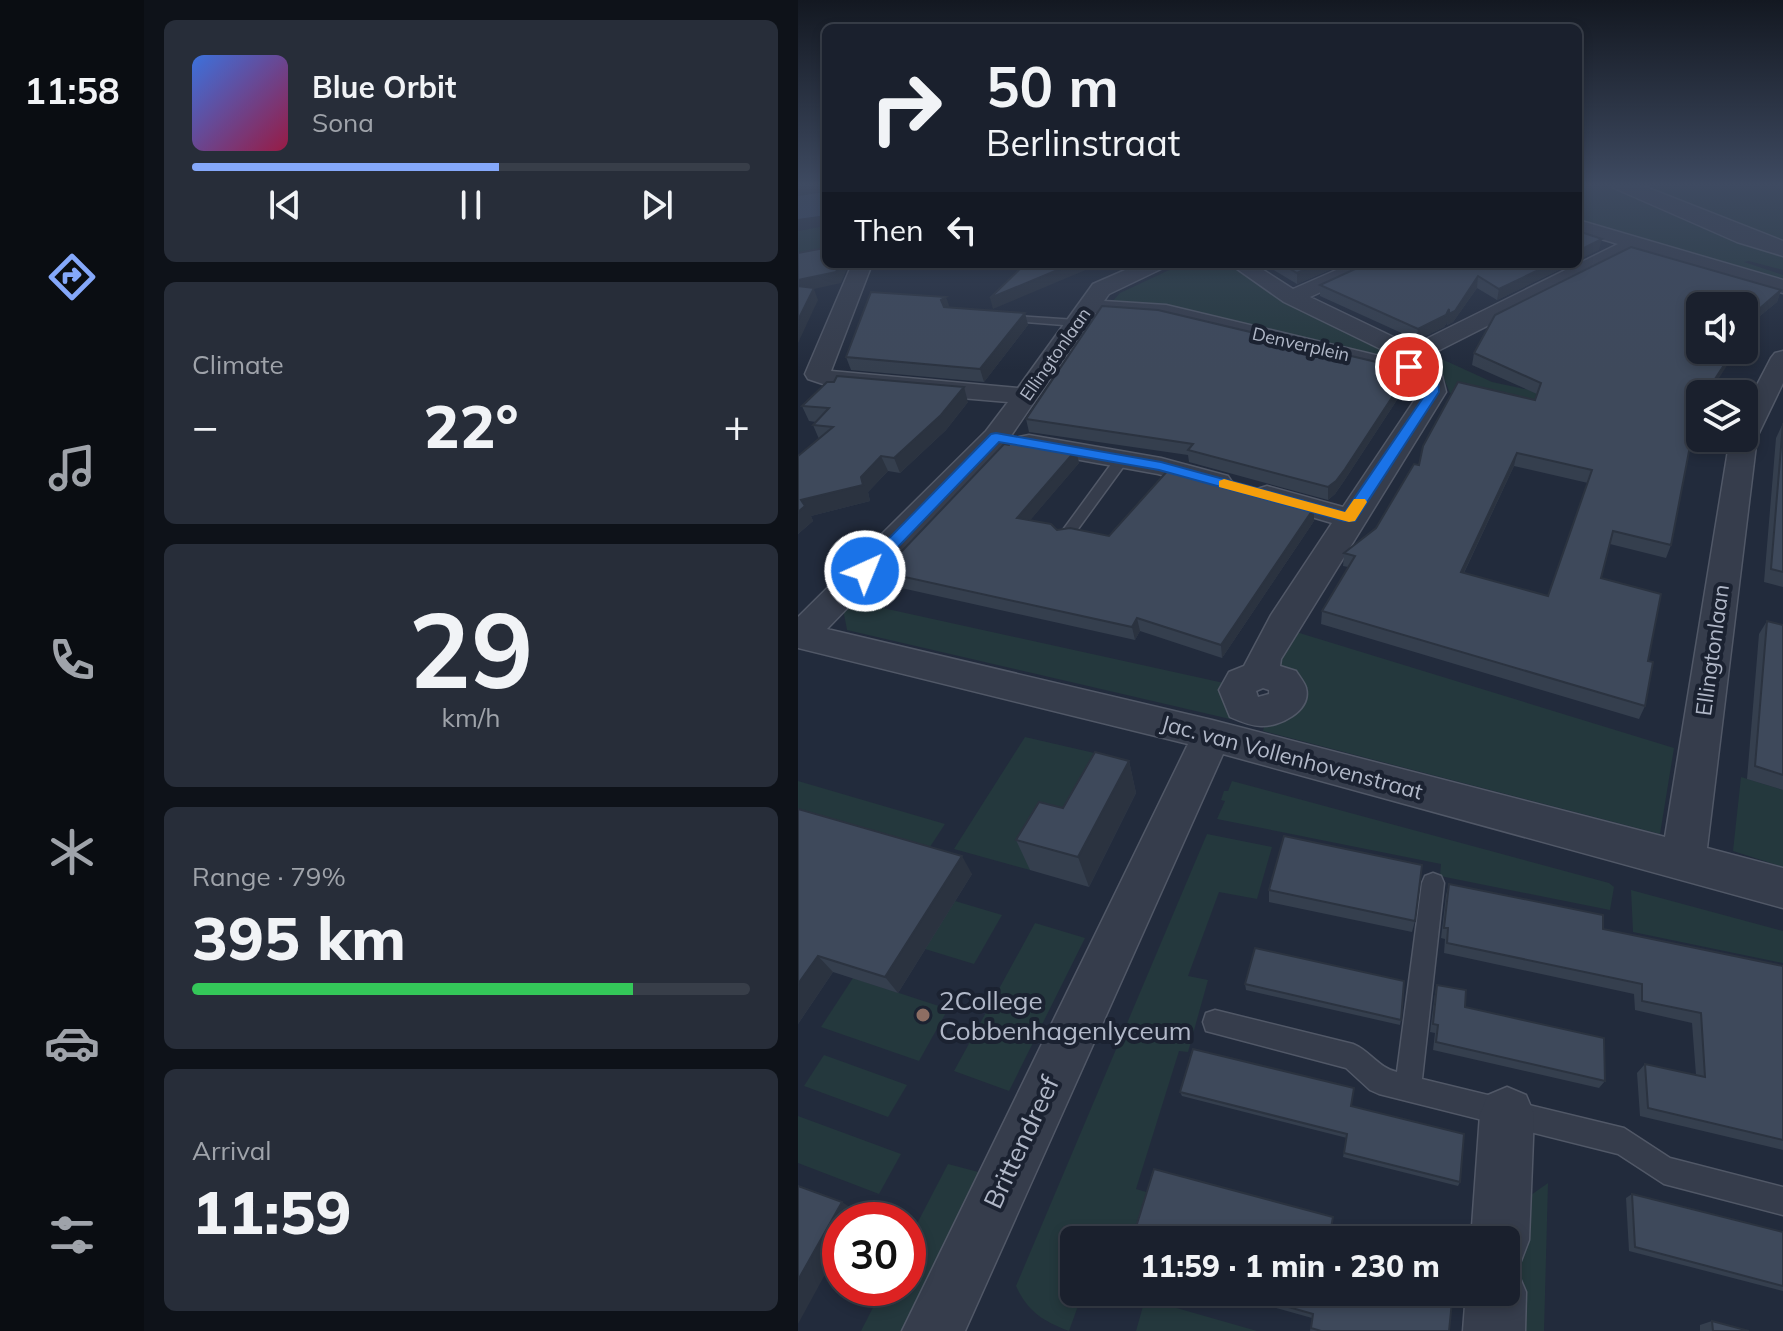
<!DOCTYPE html>
<html lang="en">
<head>
<meta charset="utf-8">
<style>
  body { margin:0; font-family:Mulish,sans-serif; background:#272d39; color:#f1f3f6; height:100vh; display:flex; flex-direction:column; font-size:30px; white-space:nowrap }
  * { box-sizing:border-box; margin:0 }
  p { font-size:26px; color:#9fa3aa }
  .icon { flex:none; width:44px; height:44px; fill:none; stroke:currentColor; stroke-width:2; stroke-linecap:round; stroke-linejoin:round }
  .map { position:relative; flex:1; overflow:hidden }
  .side { display:flex; flex-direction:column; gap:20px; padding:20px; background:#0e1219; width:654px }
  .side>* { flex:none }
  .guide { position:absolute; left:24px; top:24px; width:760px; height:244px; border-radius:12px; box-shadow:0 4px 12px #0003,0 0 0 2px #383e49; background:#1a202d; color:#f1f3f6; overflow:hidden }
  .fabs { position:absolute; left:888px; top:292px; display:grid; gap:16px }
  .fabs a { display:grid; place-items:center; width:72px; height:72px; border-radius:12px; background:#1a202d; box-shadow:0 4px 12px #0003,0 0 0 2px #383e49; font-size:40px }
  .speed { position:absolute; left:24px; top:1202px; display:flex; gap:16px; font-size:40px; font-weight:700; text-align:center }
  .speed>* { display:grid; place-content:center; width:104px; height:104px; border-radius:50%; background:#1a202d; box-shadow:0 4px 12px #0003,0 0 0 2px #383e49; line-height:1 }
  .speed .limit { border:12px solid #d22; background:#fff; color:#111 }
  .pin { position:absolute; display:grid; place-items:center; width:68px; height:68px; color:#fff; margin:-34px; border:4px solid #fff; border-radius:50%; box-shadow:0 2px 8px #0007 }
  .me { position:absolute; width:88px; margin:-44px; rotate:44deg; stroke-linejoin:round; filter:drop-shadow(0 0 6px #0008) }
  .turn { display:flex; align-items:center; gap:28px; height:168px; padding:0 32px; font-size:36px }
  .turn .icon { width:104px; height:104px; stroke-width:2.5 }
  .turn b { display:block; font-size:56px; line-height:68px }
  .then { display:flex; align-items:center; height:76px; padding:0 32px; background:#0003; gap:16px; font-size:30px }
  .big { font-size:60px; font-weight:800; line-height:1.1 }
  .side .card { flex:1; display:flex; flex-direction:column; justify-content:center; gap:12px; min-width:0; padding:0 28px; border-radius:12px; background:#272d39 }
  .side .dial { align-items:center; gap:0 }
  .dial b { font-size:104px; line-height:1 }
  .song { display:flex; align-items:center; gap:24px }
  .cover { width:96px; height:96px; border-radius:12px; background:linear-gradient(135deg,hsl(220 70% 55%),hsl(340 70% 35%)) }
  .played { height:8px; border-radius:4px; background:linear-gradient(90deg,#85a8fa 55%,#383e49 55%) }
  .keys { display:flex; justify-content:space-around; direction:ltr }
  .heat { display:flex; justify-content:space-between; align-items:center; font-size:44px; direction:ltr }
  .charge { height:12px; border-radius:6px; background:linear-gradient(90deg,#34c759 79%,#383e49 0) }
  .trip { position:absolute; left:262px; top:1226px; width:460px; height:80px; border-radius:12px; background:#1a202d; box-shadow:0 4px 12px #0003,0 0 0 2px #383e49; font-weight:800; line-height:80px; text-align:center }
  main { display:flex; flex:1; min-height:0 }
  .menu { display:flex; flex-direction:column; width:144px; justify-content:space-around; align-items:center; background:#0a0d12; color:#9fa3aa }
  .menu .icon { width:56px; height:56px }
  .menu .on { color:#85a8fa }
  .menu b { font-size:36px; color:#f1f3f6 }
  .map>svg:first-child { display:block }
</style>
</head>
<body>
<main>
<nav class="menu">
<b>11:58</b>
<svg class="icon on" aria-label="directions" viewBox="0 0 24 24"><path d="M12 3l9 9-9 9-9-9zM9 14v-3h6M13 9l2 2-2 2"/></svg>
<svg class="icon" aria-label="music" viewBox="0 0 24 24"><path d="M9 18V5l10-2v13"/><circle cx="6" cy="18" r="3"/><circle cx="16" cy="16" r="3"/></svg>
<svg class="icon" aria-label="phone" viewBox="0 0 24 24"><path d="M5 4h4l2 5-3 2q2 4 5 5l2-3 5 2v4C11 20 4 13 5 4z"/></svg>
<svg class="icon" aria-label="climate" viewBox="0 0 24 24"><path d="M12 3v18M4 7l16 10M4 17L20 7"/></svg>
<svg class="icon" aria-label="car" viewBox="0 0 24 24"><path d="M5 17H2v-5l4-1 3-4h7l3 4 3 1v5h-3M9 17h6M6 11h13"/><circle cx="7" cy="17" r="2"/><circle cx="17" cy="17" r="2"/></svg>
<svg class="icon" aria-label="filters" viewBox="0 0 24 24"><path d="M4 7h16M4 17h16"/><circle cx="9" cy="7" r="2"/><circle cx="15" cy="17" r="2"/></svg>
</nav>
<section class="side">
<div class="card">
<div class="song"><i class="cover"></i><div><b>Blue Orbit</b><p>Sona</p></div></div>
<div class="played"></div>
<div class="keys"><svg class="icon" aria-label="previous" viewBox="0 0 24 24"><path d="M18 5L8 12l10 7zM5 5v14"/></svg><svg class="icon" aria-label="pause" viewBox="0 0 24 24"><path d="M8 5v14M16 5v14"/></svg><svg class="icon" aria-label="next" viewBox="0 0 24 24"><path d="M6 5l10 7-10 7zM19 5v14"/></svg></div>
</div>
<div class="card"><p>Climate</p>
<div class="heat"><a>−</a><b class="big">22°</b><a>+</a></div>
</div>
<div class="card dial"><b>29</b><p>km/h</p></div>
<div class="card"><p>Range · 79%</p><b class="big">395 km</b><div class="charge"></div></div>
<div class="card"><p>Arrival</p><b class="big">11:59</b></div>
</section>
<div class="map">
<svg width="985" height="1331" viewBox="0 0 985 1331">
  <rect width="100%" height="100%" fill="#222b3c"/>
  <g fill="#24383d">
    <path d="M780,184H817L985,252V270L951,261L946,262L985,275V281L780,221Z"/>
    <path d="M829,184H985V246L868,203Z"/>
    <path d="M28,226V254L0,260V231Z"/>
    <path d="M384,264H436L600,357L595,360L312,304L322,293Z"/>
    <path d="M635,355L694,382L902,426L899,446L652,393L645,376L625,362Z"/>
    <path d="M53,601L435,685L442,714L432,719L49,630L45,609Z"/>
    <path d="M495,631L876,748L862,834L465,731L480,669L479,657Z"/>
    <path d="M227,737L318,758L253,833L232,870L156,849Z"/>
    <path d="M943,777L985,790V867L935,851Z"/>
    <path d="M0,781L147,824L124,859L0,824Z"/>
    <path d="M434,781L811,883L816,887L812,910L642,876L643,864L419,819L427,801L423,800L426,791H430Z"/>
    <path d="M409,834L474,847L459,899L421,892L390,976L410,980L390,1052L381,1051L338,1189L355,1194L340,1240H276V1292H285L271,1331C245,1321 230,1312 218,1286Z"/>
    <path d="M833,890L985,931V963L835,932Z"/>
    <path d="M157,901L204,915L176,964L127,949Z"/>
    <path d="M237,923L287,938L211,1091L156,1071Z"/>
    <path d="M55,978L150,1009L121,1061L23,1027Z"/>
    <path d="M26,1055L109,1085L90,1117L6,1086Z"/>
    <path d="M0,1116L103,1154L81,1194L0,1163Z"/>
    <path d="M150,1164L188,1174L113,1331H63L85,1288H110V1241Z"/>
    <path d="M750,1183L746,1331H721L725,1216L733,1195Z"/>
    <path d="M347,1299L459,1331H338Z"/>
  </g>
  <path fill="#354564" d="M28,192V215L0,219V196Z"/>
  <g fill="none" stroke-linecap="round" stroke-linejoin="round">
    <g stroke="#515867" stroke-width="3">
      <g id="service">
        <path d="M205,315L278,320L284,323L278,326L201,320V316Z"/>
        <path d="M324,455L331,459L272,540H262L259,537L262,534L319,456Z"/>
        <path d="M635,873L643,876L646,883L624,1079L826,1128L872,1158L985,1187V1215L866,1184L820,1154L581,1094L572,1090L548,1068L408,1031L405,1022L408,1013L417,1010L555,1044C572,1051 581,1068 599,1072L624,883L627,876Z"/>
      </g>
    </g>
    <g stroke="#515867" stroke-width="3">
      <g id="minor">
        <path d="M780,220L985,280V293L839,250L622,360L621,362L644,376L648,392L483,659L482,666L498,671C501,676 507,683 508,688C514,711 481,727 463,726C453,726 441,721 432,717L421,690L431,672L446,666L473,615L534,523L459,501L454,495L459,489L469,486L545,507L622,392V384L601,372H590L368,319L297,313L208,443L29,629L414,720L867,837L932,438H946V410L973,358L977,353L985,351V383L959,437L909,848L985,868V908L425,754L167,1331H104L390,744L0,648V617L188,431L210,402L34,387L10,379L7,374L54,264H74L33,371L220,388L295,284L341,264H368L365,268L311,294L306,301L368,305L590,358L599,357L486,302L432,264H456L495,289L552,264H579L576,268L512,297L614,346L820,244L780,232ZM465,688L471,690V694L460,697L458,691Z"/>
        <path d="M231,435L363,458L430,476L434,482L430,488L420,491L360,474L221,449L217,443L221,437Z"/>
        <path d="M709,1087L728,1095L736,1114L731,1240L723,1261L709,1266L719,1271L728,1292L727,1331H665L668,1292H708V1240H673L682,1114L690,1095Z"/>
      </g>
    </g>
    <g stroke="#515867" stroke-width="3">
      <path id="tertiary" d="M813,184H840L985,241V256L939,242L816,188Z"/>
    </g>
    <use href="#service" fill="#363d4c" fill-rule="evenodd"/>
    <use href="#minor" fill="#363d4c" fill-rule="evenodd"/>
    <use href="#tertiary" fill="#363d4c" fill-rule="evenodd"/>
  </g>
  <g fill="#353f4e" fill-rule="evenodd">
    <path d="M466,264H545L499,284Z"/>
    <path d="M568,264H773L699,300L679,288L655,322L649,325L650,321L646,327L619,340L522,296V285Z"/>
    <path d="M983,290L979,302L946,329V306L902,350H937L935,356L902,394V407H900L873,545L868,558L812,544L803,578L850,661L847,706L841,719L523,624L524,611L550,567L545,566L546,553L578,528L621,465L737,400L739,394L674,365L676,353ZM716,466L790,483L750,596L666,573Z"/>
    <path d="M152,307L227,313L230,325L186,382L53,370L48,357Z"/>
    <path d="M610,383L546,481L537,494L530,500L391,462L390,455L231,432L228,419Z"/>
    <path d="M170,402L148,430L102,473L90,471L70,492L72,501L13,516L15,521L0,534V456L21,439L15,425L18,422L11,421L4,406Z"/>
    <path d="M985,423V587L966,582L978,438Z"/>
    <path d="M278,450L281,463L232,520L259,530L311,536L516,508V521L424,658L342,631L337,640L90,585L84,572Z"/>
    <path d="M969,621L985,625V790L949,779L961,634Z"/>
    <path d="M331,761L338,793L291,887L232,870L218,840L265,808Z"/>
    <path d="M0,809L174,874L100,993L35,972L0,1024Z"/>
    <path d="M651,884L805,929L985,966V1150L842,1116L839,1073L847,1064L898,1075L894,1023L837,1010L836,994L646,953L647,939L643,938L648,895Z"/>
    <path d="M471,890L617,921L614,932L471,902Z"/>
    <path d="M447,984L603,1020L602,1025L448,990Z"/>
    <path d="M639,985L667,1007L807,1081L801,1088L635,1050L637,1033L632,1032L637,993Z"/>
    <path d="M382,1092L553,1106L662,1182L660,1186L545,1157L549,1138L384,1096Z"/>
    <path d="M834,1194L985,1232V1291L831,1251L828,1198Z"/>
    <path d="M422,1292H655L651,1331H512L514,1318Z"/>
    <path d="M914,1321L951,1331H902V1325Z"/>
  </g>
  <g fill="#2b3340">
    <path d="M804,239L801,250L780,260V251Z"/>
    <path d="M41,264H51L43,283L16,289L20,300L0,343V280Z"/>
    <path d="M274,264H302L195,309L192,298Z"/>
    <path d="M519,264H545L499,284V273Z"/>
    <path d="M753,264H773L699,300L701,289Z"/>
    <path d="M680,276L679,288L655,322L649,325L650,321L646,327L619,340L620,329L651,309Z"/>
    <path d="M983,290L979,302L946,329V322Z"/>
    <path d="M148,297L152,308L147,312L143,300Z"/>
    <path d="M227,313L230,325L186,382L182,369Z"/>
    <path d="M936,350H937L935,356L911,394H907Z"/>
    <path d="M612,370L610,383L546,481L537,494L530,500V487Z"/>
    <path d="M166,387L170,402L148,430L102,473L96,458Z"/>
    <path d="M278,450L281,463L223,531L219,518Z"/>
    <path d="M719,453L716,466L660,585L663,572Z"/>
    <path d="M83,456L90,471L70,492L72,501L13,516L15,521L0,534V512L3,500L63,477Z"/>
    <path d="M516,508V521L424,658L423,645Z"/>
    <path d="M339,618L342,631L337,640L334,627Z"/>
    <path d="M331,761L338,793L291,887L280,857Z"/>
    <path d="M164,856L174,874L100,993L87,977Z"/>
    <path d="M20,956L35,972L0,1024V984Z"/>
    <path d="M44,1202L61,1213L57,1220H42V1247L0,1324V1280Z"/>
  </g>
  <g fill="#3e495b" stroke="#2b3340" stroke-width="2" fill-rule="evenodd">
    <path d="M780,231L804,239L780,251Z"/>
    <path d="M833,247L983,290L946,322V306H902V350H936L907,394H902L873,545L815,531L803,578L863,594L850,661L855,662L847,706L524,611L557,556L546,553L578,528L616,464L621,465L625,446L660,382L737,400L743,383L676,353L697,315ZM719,453L794,470L750,596L663,572Z"/>
    <path d="M26,248L25,251H28V264H41L38,272L0,280V253Z"/>
    <path d="M227,264H274L192,298Z"/>
    <path d="M484,264H519L499,273Z"/>
    <path d="M568,264H753L701,289L680,276L657,311L651,314V309L648,315L620,329L522,285Z"/>
    <path d="M0,286L16,288L0,320Z"/>
    <path d="M73,292L148,297L143,300L146,307L227,313L182,369L48,357Z"/>
    <path d="M304,306L360,310L612,370L547,469L538,481L530,487L390,450L395,444L228,419Z"/>
    <path d="M39,376L166,387L143,415L96,458L83,456L63,477L65,485L3,500L7,506L0,512V456L35,427L15,425L31,408L4,406L29,382H36Z"/>
    <path d="M985,423V572L973,569Z"/>
    <path d="M215,439L278,450L219,518L253,524L259,530L272,528L311,536L372,468L516,508L423,645L339,618L334,627L84,572L206,444L211,445Z"/>
    <path d="M969,621L985,625V775L957,766Z"/>
    <path d="M297,752L331,761L280,857L218,840L241,802L265,808Z"/>
    <path d="M0,809L164,856L87,977L20,956L0,984Z"/>
    <path d="M486,836L624,865L617,921L471,890Z"/>
    <path d="M651,884L805,915V929L985,966V1140L850,1108L847,1064L907,1077L903,1013L844,1001V984L649,943L650,928H646Z"/>
    <path d="M457,948L606,981L603,1020L447,984Z"/>
    <path d="M639,985L668,990L667,1007L806,1038L807,1081L638,1042L640,1025L635,1024Z"/>
    <path d="M395,1049L556,1088L553,1106L666,1134L662,1182L546,1153L549,1134L382,1092Z"/>
    <path d="M356,1169L535,1217L533,1228L575,1240H334Z"/>
    <path d="M0,1186L44,1202L0,1280Z"/>
    <path d="M834,1194L985,1232V1286L837,1247Z"/>
    <path d="M438,1292H655L651,1331H523L513,1328L515,1314Z"/>
    <path d="M914,1321L951,1331H915Z"/>
  </g>
  <linearGradient id="sky" x2="0" y2="1"><stop stop-color="#131821"/><stop offset="0.5" stop-color="#3e4a61"/><stop offset="1" stop-color="#3e4a61" stop-opacity="0"/></linearGradient>
  <rect width="985" height="370" fill="url(#sky)"/>
  <path fill="#1a73e8" stroke="#114b97" stroke-width="2" d="M611,364L640,378L641,392L557,521H546L361,470L201,442L73,575L67,576L59,571L193,434L198,433L363,462L547,512L629,392V383L604,367Z"/>
  <path fill="#f59e0b" d="M426,479L547,512L556,499H567L569,502L557,521L551,522L421,487V481Z"/>
  <circle fill="#8d6e63" stroke="#1b2231" stroke-width="3" cx="125" cy="1015" r="8"/>
  <g text-anchor="middle" dominant-baseline="central" stroke-width="8" stroke-linejoin="round" paint-order="stroke">
    <g font-size="18" fill="#b1b8c8" stroke="#1b2231">
      <text transform="translate(503 344) rotate(13)">Denverplein</text>
      <text transform="translate(257 354) rotate(-55)">Ellingtonlaan</text>
    </g>
    <g font-size="22" fill="#b1b8c8" stroke="#1b2231">
      <text transform="translate(914 650) rotate(-82)">Ellingtonlaan</text>
      <text transform="translate(494 757) rotate(15)">Jac. van Vollenhovenstraat</text>
    </g>
    <g font-size="26" fill="#b1b8c8" stroke="#1b2231" text-anchor="start">
      <text x="141" y="1000">2College<tspan x="141" dy="30">Cobbenhagenlyceum</tspan></text>
    </g>
    <g font-size="26" fill="#b1b8c8" stroke="#1b2231">
      <text transform="translate(223 1142) rotate(-65)">Brittendreef</text>
    </g>
  </g>
</svg>
<div class="fabs">
<a><svg class="icon" aria-label="sound" viewBox="0 0 24 24"><path d="M4 9h4l5-4v14l-5-4H4zM17 9q2 3 0 6"/></svg></a>
<a><svg class="icon" aria-label="layers" viewBox="0 0 24 24"><path d="M12 4l9 5-9 5-9-5zM3 14l9 5 9-5"/></svg></a>
</div>
<div class="speed"><div class="limit">30</div></div>
<div class="pin" style="left:611px;top:367px;background:#d93025"><svg class="icon" aria-label="arrive" viewBox="0 0 24 24"><path d="M6 21V4h12l-3 4 3 4H6"/></svg></div>
<svg class="me" style="left:67px;top:571px" viewBox="-20 -20 40 40"><circle r="17" fill="#1a73e8" stroke="#fff" stroke-width="3"/><path d="M0-11L8 9 0 5-8 9z" fill="#fff"/></svg>
<div class="trip">11:59 · 1 min · 230 m</div>
<div class="guide">
<div class="turn"><svg class="icon" aria-label="right" viewBox="0 0 24 24"><path d="M7 20v-9h11M14 6l5 5-5 5"/></svg><div><b>50 m</b>Berlinstraat</div></div>
<div class="then">Then<svg class="icon" aria-label="left" viewBox="0 0 24 24"><path d="M17 20v-9H6M10 6l-5 5 5 5"/></svg></div>
</div>
</div>
</main>
</body>
</html>
